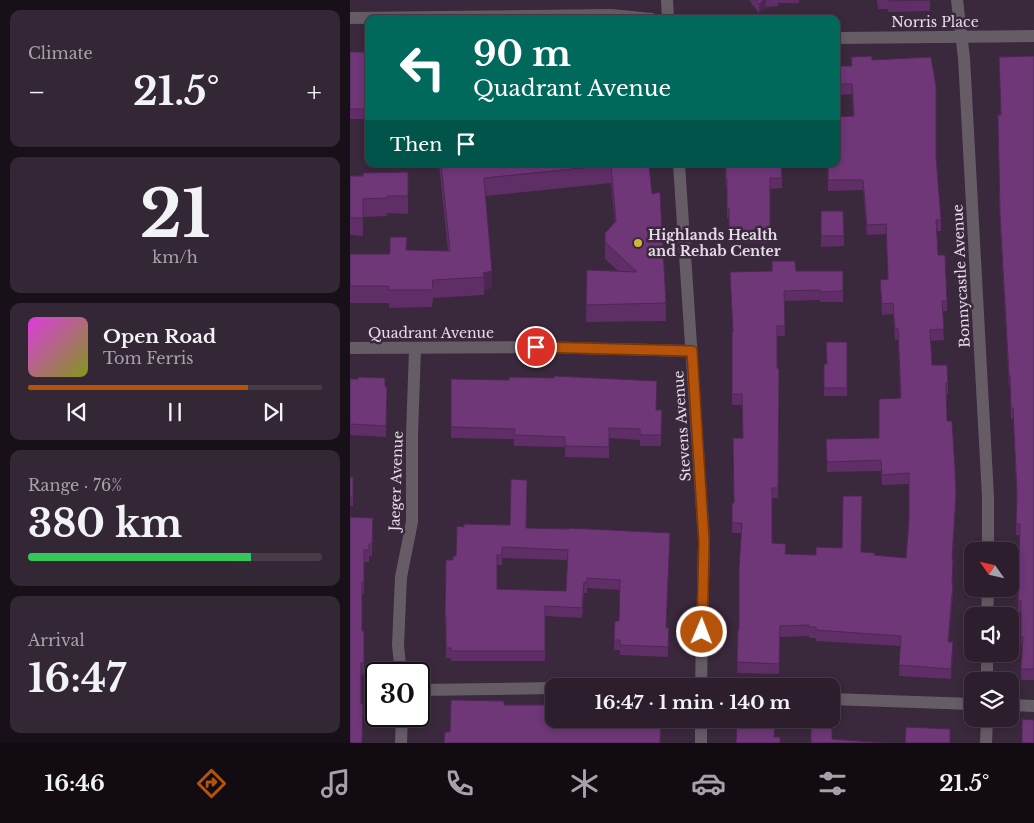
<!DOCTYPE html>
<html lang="en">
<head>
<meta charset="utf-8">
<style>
  body { margin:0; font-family:"Libre Baskerville",serif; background:#342735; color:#f1f3f6; height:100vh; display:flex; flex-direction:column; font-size:19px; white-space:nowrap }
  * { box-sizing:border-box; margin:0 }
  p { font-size:16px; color:#a6a2aa }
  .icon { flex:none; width:28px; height:28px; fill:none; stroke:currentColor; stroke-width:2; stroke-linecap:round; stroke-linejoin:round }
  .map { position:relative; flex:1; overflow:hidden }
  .sheet { display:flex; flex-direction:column; gap:10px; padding:10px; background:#181019; width:350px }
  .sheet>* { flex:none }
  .hud { position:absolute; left:15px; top:15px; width:475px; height:152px; border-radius:10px; box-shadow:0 2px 8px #0003,0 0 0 1px #483c49; background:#00695c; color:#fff; overflow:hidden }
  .needle { width:32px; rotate:304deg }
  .buttons { position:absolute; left:614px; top:542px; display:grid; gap:10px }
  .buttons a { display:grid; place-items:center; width:55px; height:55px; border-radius:10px; background:#2c1e2d; box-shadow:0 2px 8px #0003,0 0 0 1px #483c49; font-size:25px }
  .speed { position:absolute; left:15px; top:662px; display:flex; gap:10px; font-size:25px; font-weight:700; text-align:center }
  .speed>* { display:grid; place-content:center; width:65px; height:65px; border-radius:50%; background:#2c1e2d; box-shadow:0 2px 8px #0003,0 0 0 1px #483c49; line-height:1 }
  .speed .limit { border:2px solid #111; border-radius:8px; background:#fff; color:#111 }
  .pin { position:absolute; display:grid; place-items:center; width:42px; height:42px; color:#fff; margin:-21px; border:2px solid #fff; border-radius:50%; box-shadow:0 1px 5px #0007 }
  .me { position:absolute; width:55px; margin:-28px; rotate:1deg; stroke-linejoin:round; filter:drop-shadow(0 0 4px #0008) }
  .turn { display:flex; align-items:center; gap:18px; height:105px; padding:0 25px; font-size:22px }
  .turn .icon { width:65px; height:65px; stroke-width:2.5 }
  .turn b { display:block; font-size:35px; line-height:42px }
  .then { display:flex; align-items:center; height:48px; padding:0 25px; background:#0003; gap:10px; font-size:19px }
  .big { font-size:38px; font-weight:800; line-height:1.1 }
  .sheet .card { flex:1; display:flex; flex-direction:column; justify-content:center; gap:8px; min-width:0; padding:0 18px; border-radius:10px; background:#342735 }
  .sheet .dial { align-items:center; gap:0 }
  .dial b { font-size:65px; line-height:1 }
  .song { display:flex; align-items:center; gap:15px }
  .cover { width:60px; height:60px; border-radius:8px; background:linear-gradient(135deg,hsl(300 70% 55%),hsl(70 70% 35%)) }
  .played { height:5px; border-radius:2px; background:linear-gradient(90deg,#b45309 75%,#483c49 75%) }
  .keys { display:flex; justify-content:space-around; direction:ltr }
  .heat { display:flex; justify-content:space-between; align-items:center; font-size:28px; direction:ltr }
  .charge { height:8px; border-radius:4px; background:linear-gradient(90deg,#34c759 76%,#483c49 0) }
  .trip { position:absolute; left:195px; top:678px; width:295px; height:50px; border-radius:10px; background:#2c1e2d; box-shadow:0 2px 8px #0003,0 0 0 1px #483c49; font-weight:800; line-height:50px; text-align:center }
  .dock { display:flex; height:80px; justify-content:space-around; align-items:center; background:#120c12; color:#a6a2aa }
  .dock .icon { width:35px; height:35px }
  .dock .selected { color:#b45309 }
  .dock b { font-size:22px; color:#f1f3f6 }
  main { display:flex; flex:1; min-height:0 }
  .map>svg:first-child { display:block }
</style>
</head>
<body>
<main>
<section class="sheet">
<div class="card"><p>Climate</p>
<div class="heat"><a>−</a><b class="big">21.5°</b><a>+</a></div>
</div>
<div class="card dial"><b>21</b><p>km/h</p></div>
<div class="card">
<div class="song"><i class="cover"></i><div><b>Open Road</b><p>Tom Ferris</p></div></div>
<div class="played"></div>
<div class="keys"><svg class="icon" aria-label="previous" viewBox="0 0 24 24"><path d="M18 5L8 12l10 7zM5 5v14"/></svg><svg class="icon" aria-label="pause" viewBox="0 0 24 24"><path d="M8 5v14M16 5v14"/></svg><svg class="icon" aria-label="next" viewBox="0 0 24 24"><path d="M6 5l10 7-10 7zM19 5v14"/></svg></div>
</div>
<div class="card"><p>Range · 76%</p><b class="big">380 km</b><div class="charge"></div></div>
<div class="card"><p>Arrival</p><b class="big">16:47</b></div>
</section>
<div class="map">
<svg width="684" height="743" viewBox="0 0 684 743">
  <rect width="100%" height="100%" fill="#3a283c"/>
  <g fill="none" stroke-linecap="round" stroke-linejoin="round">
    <g stroke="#655c66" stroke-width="12">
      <path d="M317,0L318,19"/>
      <path d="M607,0L614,58L638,497V551"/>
      <path d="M0,18L261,15L302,19"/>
      <path d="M486,38L684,36"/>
      <path d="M329,164L354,541L351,686"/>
      <path d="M0,348L186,347L342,351"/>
      <path d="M637,616L638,589"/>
      <path d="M51,674L48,645L51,577L62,522V435L65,349"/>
      <path d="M637,681V654"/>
      <path d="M69,690L204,688"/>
      <path d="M481,699L622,704"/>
      <path d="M660,705L684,706"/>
      <path d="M51,743L52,716"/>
      <path d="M351,743V719"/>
      <path d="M636,743L637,719"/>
    </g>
  </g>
  <g fill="#5f2e67" fill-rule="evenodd">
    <path d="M399,0H449V3H428V6L416,7L409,13Z"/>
    <path d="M527,0H580V11L538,12V9H528Z"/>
    <rect x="0" y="52" width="19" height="67"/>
    <path d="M684,56V680H671L672,647H671V612H668L670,535H666L667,502L663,419H661L660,387H659L650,225L648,115H651L649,57Z"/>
    <path d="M522,60L586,156L591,220V231H587L588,255L597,301V311H592L594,340L581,341L582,365L598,383V394H596L597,421L606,504L602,559L603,569L602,583L603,594L599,642L603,652L601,679L549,676L550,646L466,641V638H459V636L430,637L429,674L387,673L389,630L391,533H382V503H384L393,438L392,405H382V332H383L380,272L422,271V261L446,271H493V302H470V300L434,301L435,336H427V367L429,370L428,498H422V543L436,554L466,555L512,552L524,555L556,558L559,519V484L532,485L531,471L477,472L476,439L529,438L550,398L548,340H545L543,314L532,315L530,280L538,279L536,234L517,235L513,190L478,191V164L503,116L502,94L486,95V66H501Z"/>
    <path d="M89,164H299L302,194L316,303V321L236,322L237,270L268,271L255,259V233L265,223L261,183L135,196L142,288L134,290V295L83,298L82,307L39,308V303H0V254H40L57,250L98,251Z"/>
    <path d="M375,164L432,178V188L420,189V243L379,242V218H377V189H376Z"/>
    <path d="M58,172V214L37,213V216L13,217V236L0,235V176Z"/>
    <path d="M471,211H493L494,246L471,247Z"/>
    <path d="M497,342V396H474V364H477Z"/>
    <path d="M0,379L35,386L37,397L36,437L0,435Z"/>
    <path d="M101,379L307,410H312L311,446H290V440L259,438V458L215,457V447L164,446V439L101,438Z"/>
    <rect x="0" y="477" width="3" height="29"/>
    <path d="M0,517L23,530L22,556H19V562H14V594H12V631H14V675H11V704L13,716L12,743Z"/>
    <path d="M160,525L176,528L219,529L317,628H319L318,657L270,655V650H264L265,621H269L270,590L237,588V593H234L232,618L195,616V661H101V658H96V626H95V616L103,560L106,556L114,527ZM152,558L218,560L216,591L147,589V565H152Z"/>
  </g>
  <g fill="#4e2654">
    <path d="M414,0H416V7L409,13V4Z"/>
    <path d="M142,271V288L134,290V277L133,273Z"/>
    <path d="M606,494V504L602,569V559Z"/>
    <path d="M603,583V594L598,652V642Z"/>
    <path d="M603,642V652L601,679V669Z"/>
  </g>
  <g fill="#6f3678" stroke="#4e2654" fill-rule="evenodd">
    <path d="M406,0H414L409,4Z"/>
    <path d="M538,0H580L538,1Z"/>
    <rect x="0" y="52" width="19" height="57"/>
    <path d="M522,56V60L581,57L586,86V156L591,220H586L588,255H595L597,301H592L594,329L580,330L582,365H597L598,383H596L597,421H602L605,469L606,494L602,559H603L602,583H603L598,642H603L601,669L549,665L551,636L466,630V627H459V625L430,626L429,664L387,662L388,630H389V568L392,523H382V503H384L383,438H393L392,394H382V332H383L380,272L422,271V261H445L446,271H493V291L470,292V290L434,291L435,326H427V367L429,370L428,488H422V543L436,544L435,554L466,555V547L492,548L493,496H512L511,552L525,553L524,555L556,558L559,519V473L532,475L531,460L477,462L476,439L529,438V399L551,398L548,329H545L543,303L532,304L530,280L538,279L536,224L517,225L513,180H478V164H486V117L504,116L502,84H486V66H502L501,57Z"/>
    <path d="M684,56V669H671L673,637H671V601H668L670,524H666L667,493L663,408H661L660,376H659L650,214L648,115H651L649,57Z"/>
    <path d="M91,164H299L302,194L310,192L316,303L236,305L237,270L287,272L255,242V233L266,221L261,165L134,178L142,271L133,273L134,277L83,280L82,290H39V286H0V254H40V237H57L56,250L100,251Z"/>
    <path d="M376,164H431L432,178H420V232H379V208H377V179H376Z"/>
    <path d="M58,172V196H37V198L13,199V218H0V176H13V173Z"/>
    <path d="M471,211H493L494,236H471Z"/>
    <path d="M476,342H497V388H474V364H477Z"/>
    <path d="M204,376L307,381L306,410H312L311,435H290V429L259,428V447L215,446V437L164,435L165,429L101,427V379L159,380V377L204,378Z"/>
    <path d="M8,377L35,378V386L37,387L36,426L0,424V379H8Z"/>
    <rect x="0" y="477" width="3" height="20"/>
    <path d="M161,479L177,480L176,528L219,529V528L320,533L316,628H319L318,647L270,645V640H264L265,621H269L270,580L237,578V583L234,582L232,608L195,606V651H101V648H96V616H95L96,560H103V556H106L107,526L114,527V524L160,525ZM152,547L218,550L216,591L147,589V555H152Z"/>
    <path d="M0,517L23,518L22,544H19V550H14V582H12V631H14V663H11V704H13L12,743H0Z"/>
    <path d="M101,700L154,701V705H196V719L263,722V719H311L310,743H94L95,732H100Z"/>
    <path d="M672,719L684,720V743H672Z"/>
    <path d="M387,722L425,724L424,737H430V743H386Z"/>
    <path d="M482,725V739L535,743H461V726Z"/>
    <path d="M556,727L600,729V743H555Z"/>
  </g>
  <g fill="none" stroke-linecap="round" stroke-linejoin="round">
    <g stroke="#753606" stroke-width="12">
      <path id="route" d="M186,347L342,351L354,542L352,632"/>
    </g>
    <use href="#route" stroke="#b45309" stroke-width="9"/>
  </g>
  <circle fill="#ceb837" stroke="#3a283c" stroke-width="2" cx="288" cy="243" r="5"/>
  <g text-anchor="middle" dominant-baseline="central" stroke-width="5" stroke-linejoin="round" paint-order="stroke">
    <g font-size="14" fill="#e6dbe8" stroke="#3a283c">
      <text x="585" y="22">Norris Place</text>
      <text transform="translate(611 276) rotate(-93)">Bonnycastle Avenue</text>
      <text x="81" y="333">Quadrant Avenue</text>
      <text transform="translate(332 426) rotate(-94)">Stevens Avenue</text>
      <text transform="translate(46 481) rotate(-88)">Jaeger Avenue</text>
    </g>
    <g font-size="14" font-weight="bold" fill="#e6dbe8" stroke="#3a283c" text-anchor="start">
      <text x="298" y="235">Highlands Health<tspan x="298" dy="16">and Rehab Center</tspan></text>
    </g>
  </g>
</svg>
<div class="buttons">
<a><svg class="needle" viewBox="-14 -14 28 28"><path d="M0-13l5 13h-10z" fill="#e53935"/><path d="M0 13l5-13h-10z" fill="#a6a2aa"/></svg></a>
<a><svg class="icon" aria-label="sound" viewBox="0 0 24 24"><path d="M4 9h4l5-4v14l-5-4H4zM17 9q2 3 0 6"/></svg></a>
<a><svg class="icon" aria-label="layers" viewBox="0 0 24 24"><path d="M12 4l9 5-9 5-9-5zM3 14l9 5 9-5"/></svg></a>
</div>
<div class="speed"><div class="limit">30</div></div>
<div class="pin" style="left:186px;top:347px;background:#d93025"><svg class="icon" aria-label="arrive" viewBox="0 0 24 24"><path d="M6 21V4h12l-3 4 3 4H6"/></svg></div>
<svg class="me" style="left:352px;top:632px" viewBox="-20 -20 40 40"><circle r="17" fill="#b45309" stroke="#fff" stroke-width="3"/><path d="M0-11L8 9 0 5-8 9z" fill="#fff"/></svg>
<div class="trip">16:47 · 1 min · 140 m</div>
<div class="hud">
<div class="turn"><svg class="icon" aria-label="left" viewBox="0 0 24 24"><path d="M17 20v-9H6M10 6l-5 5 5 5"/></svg><div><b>90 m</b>Quadrant Avenue</div></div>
<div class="then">Then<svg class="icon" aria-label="arrive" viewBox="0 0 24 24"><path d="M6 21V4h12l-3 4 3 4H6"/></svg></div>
</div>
</div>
</main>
<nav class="dock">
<b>16:46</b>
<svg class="icon selected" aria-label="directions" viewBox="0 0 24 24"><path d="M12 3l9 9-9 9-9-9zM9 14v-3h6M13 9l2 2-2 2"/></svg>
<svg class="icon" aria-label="music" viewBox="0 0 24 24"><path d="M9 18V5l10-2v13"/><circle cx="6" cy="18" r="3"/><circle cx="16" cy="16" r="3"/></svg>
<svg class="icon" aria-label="phone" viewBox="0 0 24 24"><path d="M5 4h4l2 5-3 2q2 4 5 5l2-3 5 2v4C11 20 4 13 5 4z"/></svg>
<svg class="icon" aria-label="climate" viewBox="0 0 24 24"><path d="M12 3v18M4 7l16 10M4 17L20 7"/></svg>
<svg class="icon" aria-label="car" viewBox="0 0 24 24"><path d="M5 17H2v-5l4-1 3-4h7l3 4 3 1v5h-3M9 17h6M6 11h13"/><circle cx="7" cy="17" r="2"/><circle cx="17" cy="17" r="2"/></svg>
<svg class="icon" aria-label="filters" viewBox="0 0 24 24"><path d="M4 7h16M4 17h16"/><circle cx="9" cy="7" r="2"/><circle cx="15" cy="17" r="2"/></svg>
<b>21.5°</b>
</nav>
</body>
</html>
